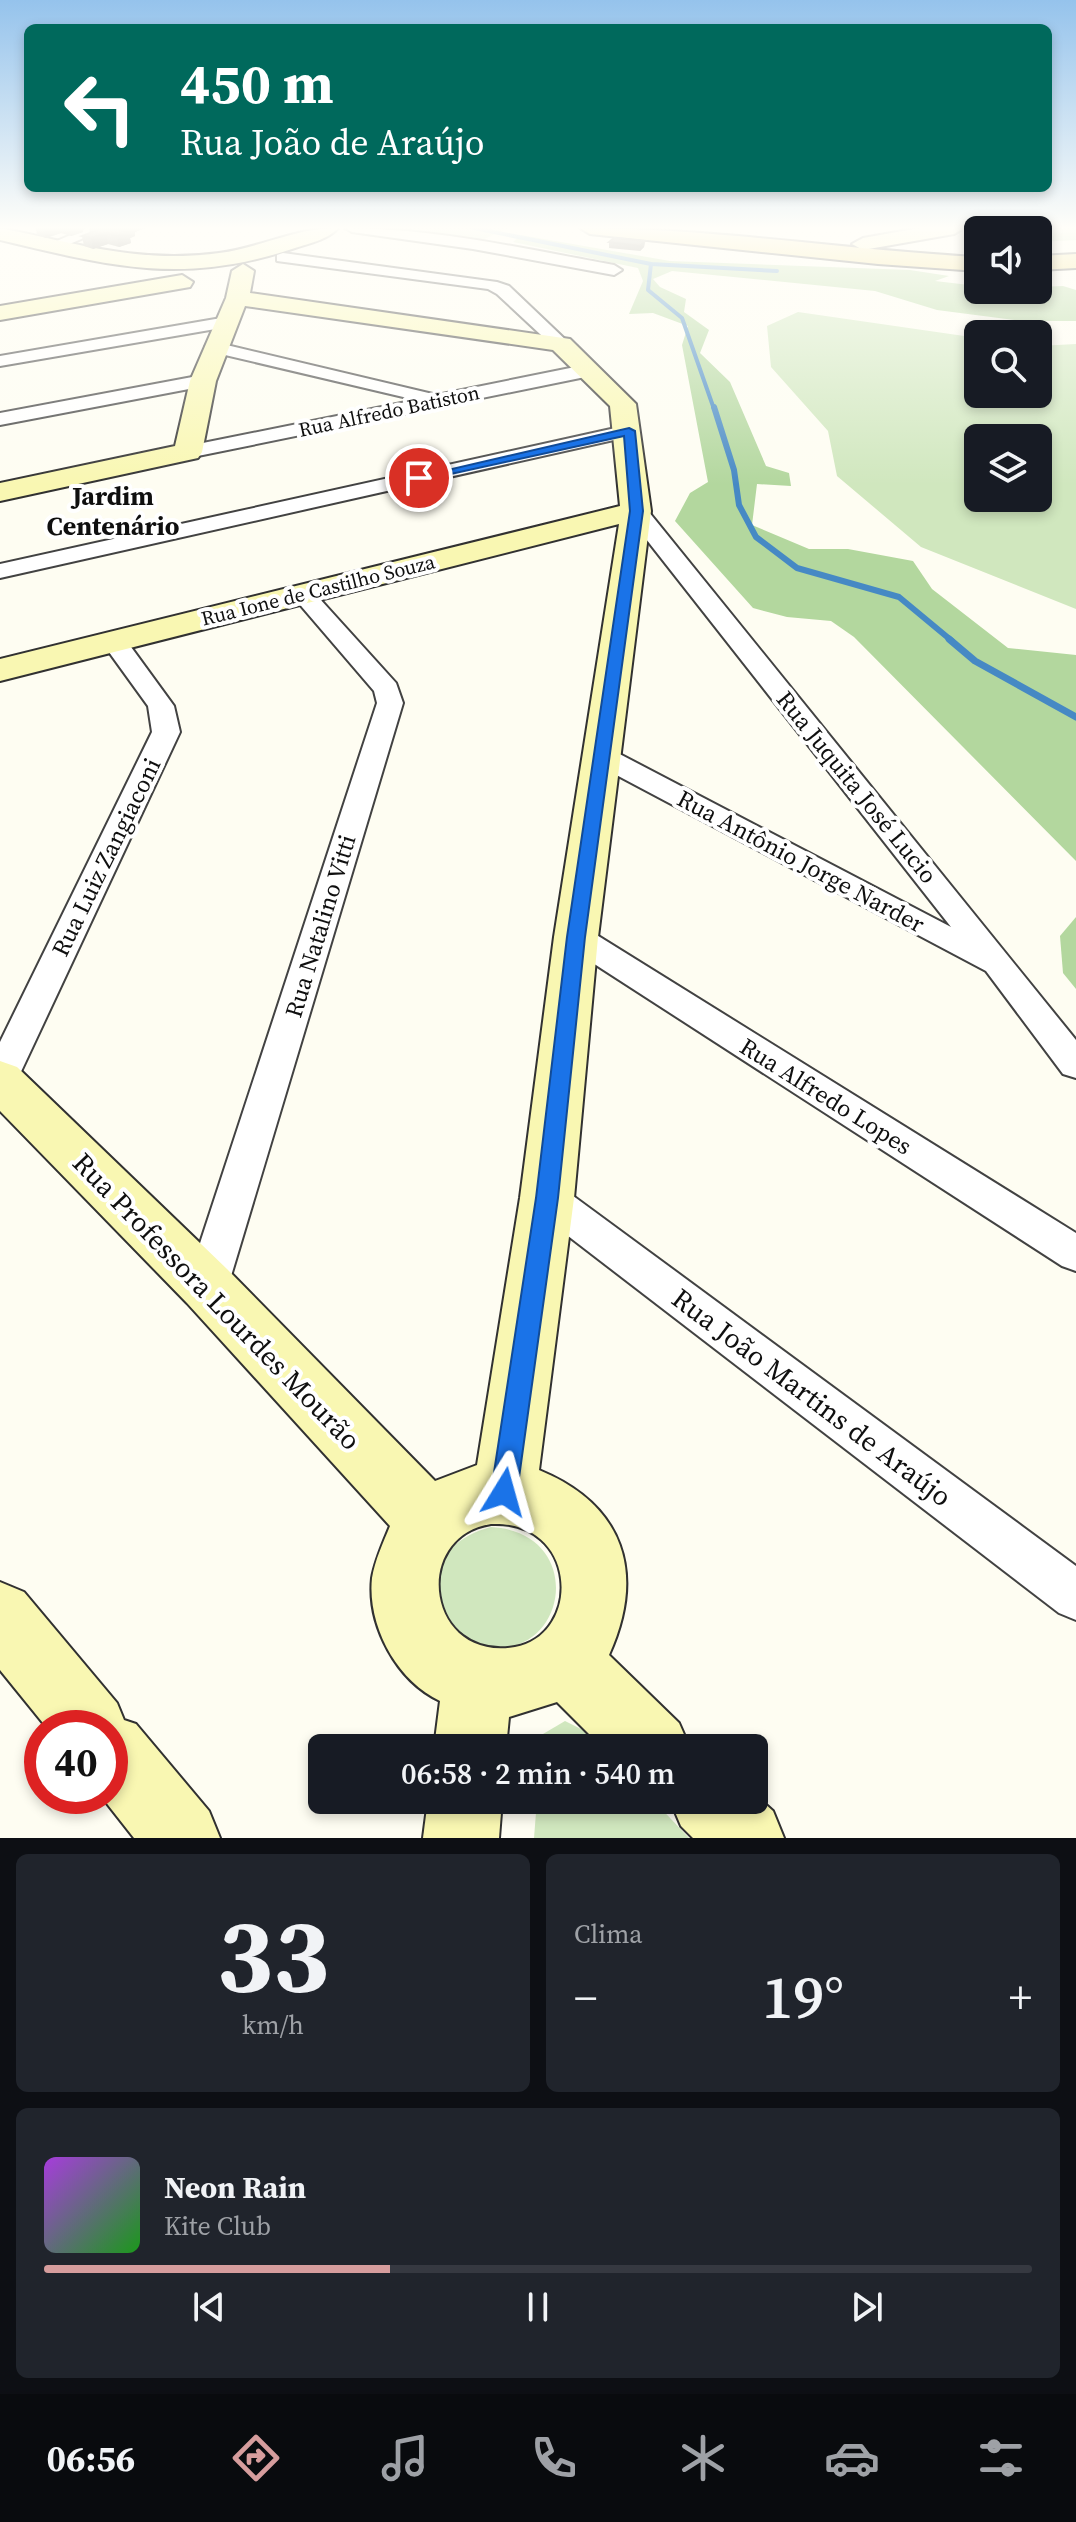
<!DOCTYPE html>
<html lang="pt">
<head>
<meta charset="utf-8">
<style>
  body { margin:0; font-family:"Source Serif 4",serif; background:#20242c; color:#f1f3f6; height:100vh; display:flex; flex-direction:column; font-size:30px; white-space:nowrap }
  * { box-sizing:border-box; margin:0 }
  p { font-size:26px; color:#9ea1a6 }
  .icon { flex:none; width:44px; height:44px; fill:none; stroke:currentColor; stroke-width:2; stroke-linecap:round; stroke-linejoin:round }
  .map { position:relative; height:1838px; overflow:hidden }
  .side { display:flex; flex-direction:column; gap:16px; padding:16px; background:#0d0f14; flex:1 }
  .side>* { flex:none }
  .top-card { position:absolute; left:24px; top:24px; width:1028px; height:168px; border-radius:12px; box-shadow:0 4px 12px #0003; background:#00695c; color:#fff; overflow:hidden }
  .controls { position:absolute; left:964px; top:216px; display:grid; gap:16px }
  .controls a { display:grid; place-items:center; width:88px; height:88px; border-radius:12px; background:#171b24; box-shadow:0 4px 12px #0003; font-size:40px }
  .speed { position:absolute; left:24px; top:1710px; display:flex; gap:16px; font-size:40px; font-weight:700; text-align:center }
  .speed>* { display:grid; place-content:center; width:104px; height:104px; border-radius:50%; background:#171b24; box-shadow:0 4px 12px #0003; line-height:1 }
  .speed .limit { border:12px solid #d22; background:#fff; color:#111 }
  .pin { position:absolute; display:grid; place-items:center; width:68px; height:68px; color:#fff; margin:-34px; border:4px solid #fff; border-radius:50%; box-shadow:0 2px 8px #0007 }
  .me { position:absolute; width:88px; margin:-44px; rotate:8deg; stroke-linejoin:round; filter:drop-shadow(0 0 6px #0008) }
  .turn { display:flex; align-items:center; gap:28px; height:168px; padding:0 24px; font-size:36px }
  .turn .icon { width:104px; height:104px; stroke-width:2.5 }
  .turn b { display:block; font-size:56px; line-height:68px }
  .big { font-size:60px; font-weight:600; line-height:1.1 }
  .side .card { flex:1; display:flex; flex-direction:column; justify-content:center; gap:12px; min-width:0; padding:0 28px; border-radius:12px; background:#20242c }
  .side .dial { align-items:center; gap:0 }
  .dial b { font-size:104px; line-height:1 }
  .song { display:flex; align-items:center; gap:24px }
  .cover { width:96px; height:96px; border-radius:12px; background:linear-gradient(135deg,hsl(280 70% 55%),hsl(120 70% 35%)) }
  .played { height:8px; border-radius:4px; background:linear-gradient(90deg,#d69d9d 35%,#363941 35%) }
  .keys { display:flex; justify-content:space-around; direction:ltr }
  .heat { display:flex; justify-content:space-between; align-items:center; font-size:44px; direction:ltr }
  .side .tiles { flex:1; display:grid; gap:16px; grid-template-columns:1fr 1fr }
  .card:last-child { grid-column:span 2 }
  .trip { position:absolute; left:308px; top:1734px; width:460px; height:80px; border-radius:12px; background:#171b24; box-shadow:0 4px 12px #0003; font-weight:600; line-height:80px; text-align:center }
  .tab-bar { display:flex; height:128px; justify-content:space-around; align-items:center; background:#090b0e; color:#9ea1a6 }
  .tab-bar .icon { width:56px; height:56px }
  .tab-bar .on { color:#d69d9d }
  .tab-bar b { font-size:36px; color:#f1f3f6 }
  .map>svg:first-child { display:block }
</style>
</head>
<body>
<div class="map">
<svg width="1076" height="1838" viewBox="0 0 1076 1838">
  <rect width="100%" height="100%" fill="#fefdf2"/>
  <g fill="#d0e7be" fill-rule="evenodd">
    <path d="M385,228H508L480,241Z"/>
    <path d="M798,312L978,338V394H1038V346L1076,344V609L921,547L837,476L828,431L771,367L767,326ZM1038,438V498H978V438Z"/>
    <path d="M491,1527C585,1532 570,1654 491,1648C473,1646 467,1644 454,1632C441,1619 439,1613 437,1595C432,1558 457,1536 491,1527Z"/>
    <path d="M565,1721L587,1732L603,1748H542L543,1734Z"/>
    <path d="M537,1800H653L689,1838H534Z"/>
  </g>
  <g fill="#b3d79e">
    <path d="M995,228H1076V240L1038,242V230H985Z"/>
    <path d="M521,235L670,261L910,270L949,276L935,281L978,286V290H1038V287L1063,286L1076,290V321H1022L937,310L875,291L672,271L653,279L660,287L686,299L684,312L709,330L700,353L730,382L766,466L789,473L791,486L757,484L752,525L809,549H848L913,561L932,589L1008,648L1076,655V861L854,637L831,621L787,617L753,608L675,521L690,493L708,482L682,345L688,326L653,313L629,314L643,281L638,268L513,242Z"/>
    <path d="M1076,917V989L1063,973L1060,936Z"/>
  </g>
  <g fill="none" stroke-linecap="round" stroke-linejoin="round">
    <g stroke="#4689c4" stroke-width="4">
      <path d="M474,228L651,264L777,271"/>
      <path d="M1006,230L1018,228"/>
      <path d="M651,264L648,290L682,318L714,409"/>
    </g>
    <path stroke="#4689c4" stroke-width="6" d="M714,407L734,470L739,505L756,537L797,568L899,597L952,641"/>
    <path stroke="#4689c4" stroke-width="7" d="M949,639L975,661L1076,717"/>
    <g stroke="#424242" stroke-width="4">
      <g id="street">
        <path d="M87,228H107L58,249L53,251L45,246Z"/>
        <path d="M345,228C435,228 525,249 614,265L622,270L614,275L473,249L352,232Z"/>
        <path d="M283,253L497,282L509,286L570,344L567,348H555L497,294L488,289L277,261V255Z"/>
        <path d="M227,317L236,322L233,326L0,366V356Z"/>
        <path d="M214,342L437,395L590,364L599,370L590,376L188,458L181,456L178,452L188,446L416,400L208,351L205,347L208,343Z"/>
        <path d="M203,375L210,377L212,381L210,385L0,425V413Z"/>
        <path d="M629,425L639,431L636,435L0,578V564Z"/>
        <path d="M636,504L644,506L1076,1040V1078L1063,1074L986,971L590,761L586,755L590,749L600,747L610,749L951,927L628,516L625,511Z"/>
        <path d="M302,586L310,588L396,683L403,703L228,1286L222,1298L207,1304L192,1298L186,1286L377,703L374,691L290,593L294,588Z"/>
        <path d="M114,633L123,636L174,706L180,732L18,1078L13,1088L0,1091V1042L152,732L148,706L101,641L105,636Z"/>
        <path d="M576,926L587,929L1076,1233V1271L1062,1266L565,945L560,937L565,929Z"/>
        <path d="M547,1182L561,1187L1076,1566V1620L1059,1613L533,1209L528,1198L533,1187Z"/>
      </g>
    </g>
    <g stroke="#313131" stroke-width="4">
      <g id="secondary">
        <path d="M0,228C76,243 139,264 219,253C260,248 297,227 338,228C329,239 308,244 295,248C183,286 110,266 0,240Z"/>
        <path d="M919,228H964L954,234L863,250L852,244L863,238Z"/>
        <path d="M243,264L254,271L250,293L570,339L636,404L651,511L598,937L574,1198L539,1470C624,1505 646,1573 609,1655L679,1723L690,1748H603L557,1702L509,1717L506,1748H434L440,1701C397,1681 367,1626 372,1578C375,1560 383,1543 390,1526L187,1303L0,1111V1061L17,1067L227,1269L435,1481L477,1465L520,1198L554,937L619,524L0,681V659L620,506L610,406L553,350L245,306L216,381L202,452L198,458L0,501V483L175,446L190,381L226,298L232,271ZM491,1524C579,1520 582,1635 515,1647C427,1662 410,1537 491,1524Z"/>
        <path d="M182,275L193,282L190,287L0,320V306Z"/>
        <path d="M0,1582L24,1592L117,1703L124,1720L136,1724L209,1811L220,1838H134L101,1796H110V1728H47L0,1670Z"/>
        <path d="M754,1794L773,1811L784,1838H693L681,1826L670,1800H754Z"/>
        <path d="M428,1800H502L499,1838H423Z"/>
      </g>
    </g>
    <g stroke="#202020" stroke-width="4">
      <g id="primary">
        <path d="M580,228C713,228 845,250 978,257V271L878,264L590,234Z"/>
        <path d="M1076,254V268L1038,270V256Z"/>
      </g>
    </g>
    <use href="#street" fill="#fff" fill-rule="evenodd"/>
    <use href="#secondary" fill="#f9f7b2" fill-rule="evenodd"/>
    <use href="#primary" fill="#efd972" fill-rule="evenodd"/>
  </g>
  <g fill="#4b4641">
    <path d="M36,228H83V232L71,236L61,233L46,238L37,235Z"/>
    <path d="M89,228H145L135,232V236L130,238L131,243L119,247L108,244L93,249L84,246L82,236L90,233Z"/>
    <path d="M645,241L644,247L640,251L609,248V242Z"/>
  </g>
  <g fill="#3d3935">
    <path d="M44,228H59L61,233L46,238Z"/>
    <path d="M70,228H83V232L71,236Z"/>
    <path d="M126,228H145L135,232V236L130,238L131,243L119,247L117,236L120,230Z"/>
    <path d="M106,233L108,244L93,249L91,238Z"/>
    <path d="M645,241L644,247L640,251V246Z"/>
  </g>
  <g fill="#57514c" stroke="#3d3935" stroke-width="2">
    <path d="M90,228H126L120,230L129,232L117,236L106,233L91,238L82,236L98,230Z"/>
    <path d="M614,238L645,241L640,246L609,242Z"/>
  </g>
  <linearGradient id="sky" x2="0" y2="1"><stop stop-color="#95c3ec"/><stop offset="0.47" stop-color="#fffef9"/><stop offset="1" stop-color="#fffef9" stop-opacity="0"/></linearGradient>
  <rect width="1076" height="485" fill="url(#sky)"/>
  <path fill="#1a73e8" stroke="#114b97" stroke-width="2" d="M629,428L635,431L643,511L585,937L558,1198L517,1492L513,1501L504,1504L495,1501L491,1492L536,1198L567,937L630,511L624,436L419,481L413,478Z"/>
  <g text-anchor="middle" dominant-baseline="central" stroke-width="8" stroke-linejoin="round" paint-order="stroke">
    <g font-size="20" fill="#0f0f0f" stroke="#fff">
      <text transform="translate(389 411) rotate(-12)">Rua Alfredo Batiston</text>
      <text transform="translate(318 590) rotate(-14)">Rua Ione de Castilho Souza</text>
    </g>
    <g font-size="24" fill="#0f0f0f" stroke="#fff">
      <text transform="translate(857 787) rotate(51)">Rua Juquita José Lucio</text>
      <text transform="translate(106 857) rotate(-64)">Rua Luiz Zangiaconi</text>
      <text transform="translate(801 861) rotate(28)">Rua Antônio Jorge Narder</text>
      <text transform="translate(320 926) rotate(-73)">Rua Natalino Vitti</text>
      <text transform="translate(826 1096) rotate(32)">Rua Alfredo Lopes</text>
    </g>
    <g font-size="26" font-weight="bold" fill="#0f0f0f" stroke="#fff">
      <text x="113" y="496">Jardim<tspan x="113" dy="30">Centenário</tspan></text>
    </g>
    <g font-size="28" fill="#0f0f0f" stroke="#fff">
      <text transform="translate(217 1301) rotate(46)">Rua Professora Lourdes Mourão</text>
      <text transform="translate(812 1397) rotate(37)">Rua João Martins de Araújo</text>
    </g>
  </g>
</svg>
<div class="controls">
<a><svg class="icon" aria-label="sound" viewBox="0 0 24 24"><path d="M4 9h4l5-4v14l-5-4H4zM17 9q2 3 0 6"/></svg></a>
<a><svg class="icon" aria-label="search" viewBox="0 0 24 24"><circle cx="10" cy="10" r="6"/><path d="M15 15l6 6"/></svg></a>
<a><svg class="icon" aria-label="layers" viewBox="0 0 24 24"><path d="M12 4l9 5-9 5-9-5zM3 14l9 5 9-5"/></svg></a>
</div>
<div class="speed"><div class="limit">40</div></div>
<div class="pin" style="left:419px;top:478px;background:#d93025"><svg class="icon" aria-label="arrive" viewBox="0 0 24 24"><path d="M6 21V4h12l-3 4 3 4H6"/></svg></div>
<svg class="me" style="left:504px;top:1492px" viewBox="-20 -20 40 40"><path d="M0-17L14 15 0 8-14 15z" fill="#1a73e8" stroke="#fff" stroke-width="4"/></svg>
<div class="trip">06:58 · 2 min · 540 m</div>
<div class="top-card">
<div class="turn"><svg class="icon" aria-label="left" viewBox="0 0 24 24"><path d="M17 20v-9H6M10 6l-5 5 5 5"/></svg><div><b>450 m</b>Rua João de Araújo</div></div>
</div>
</div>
<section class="side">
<div class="tiles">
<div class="card dial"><b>33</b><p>km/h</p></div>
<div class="card"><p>Clima</p>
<div class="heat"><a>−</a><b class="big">19°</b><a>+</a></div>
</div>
<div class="card">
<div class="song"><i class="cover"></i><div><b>Neon Rain</b><p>Kite Club</p></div></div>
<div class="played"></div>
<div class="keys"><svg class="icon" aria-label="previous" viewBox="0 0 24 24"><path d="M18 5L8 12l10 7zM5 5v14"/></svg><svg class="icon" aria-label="pause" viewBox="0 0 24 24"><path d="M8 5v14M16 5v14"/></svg><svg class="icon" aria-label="next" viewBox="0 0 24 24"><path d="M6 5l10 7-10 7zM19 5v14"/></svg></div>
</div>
</div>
</section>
<nav class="tab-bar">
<b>06:56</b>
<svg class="icon on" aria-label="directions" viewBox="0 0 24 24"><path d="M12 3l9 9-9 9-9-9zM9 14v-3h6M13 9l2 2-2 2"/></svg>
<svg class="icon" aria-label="music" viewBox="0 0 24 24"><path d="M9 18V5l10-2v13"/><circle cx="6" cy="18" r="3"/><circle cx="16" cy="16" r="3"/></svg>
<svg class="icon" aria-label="phone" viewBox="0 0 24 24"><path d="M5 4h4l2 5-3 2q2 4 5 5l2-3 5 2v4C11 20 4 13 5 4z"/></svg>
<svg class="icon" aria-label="climate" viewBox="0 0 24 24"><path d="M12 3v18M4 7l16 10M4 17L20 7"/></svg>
<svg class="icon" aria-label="car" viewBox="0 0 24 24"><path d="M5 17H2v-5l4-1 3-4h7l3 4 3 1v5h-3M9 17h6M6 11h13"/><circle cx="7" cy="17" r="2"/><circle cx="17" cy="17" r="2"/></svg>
<svg class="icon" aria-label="filters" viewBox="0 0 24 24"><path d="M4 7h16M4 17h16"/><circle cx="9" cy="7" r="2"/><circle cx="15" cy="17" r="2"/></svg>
</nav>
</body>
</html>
